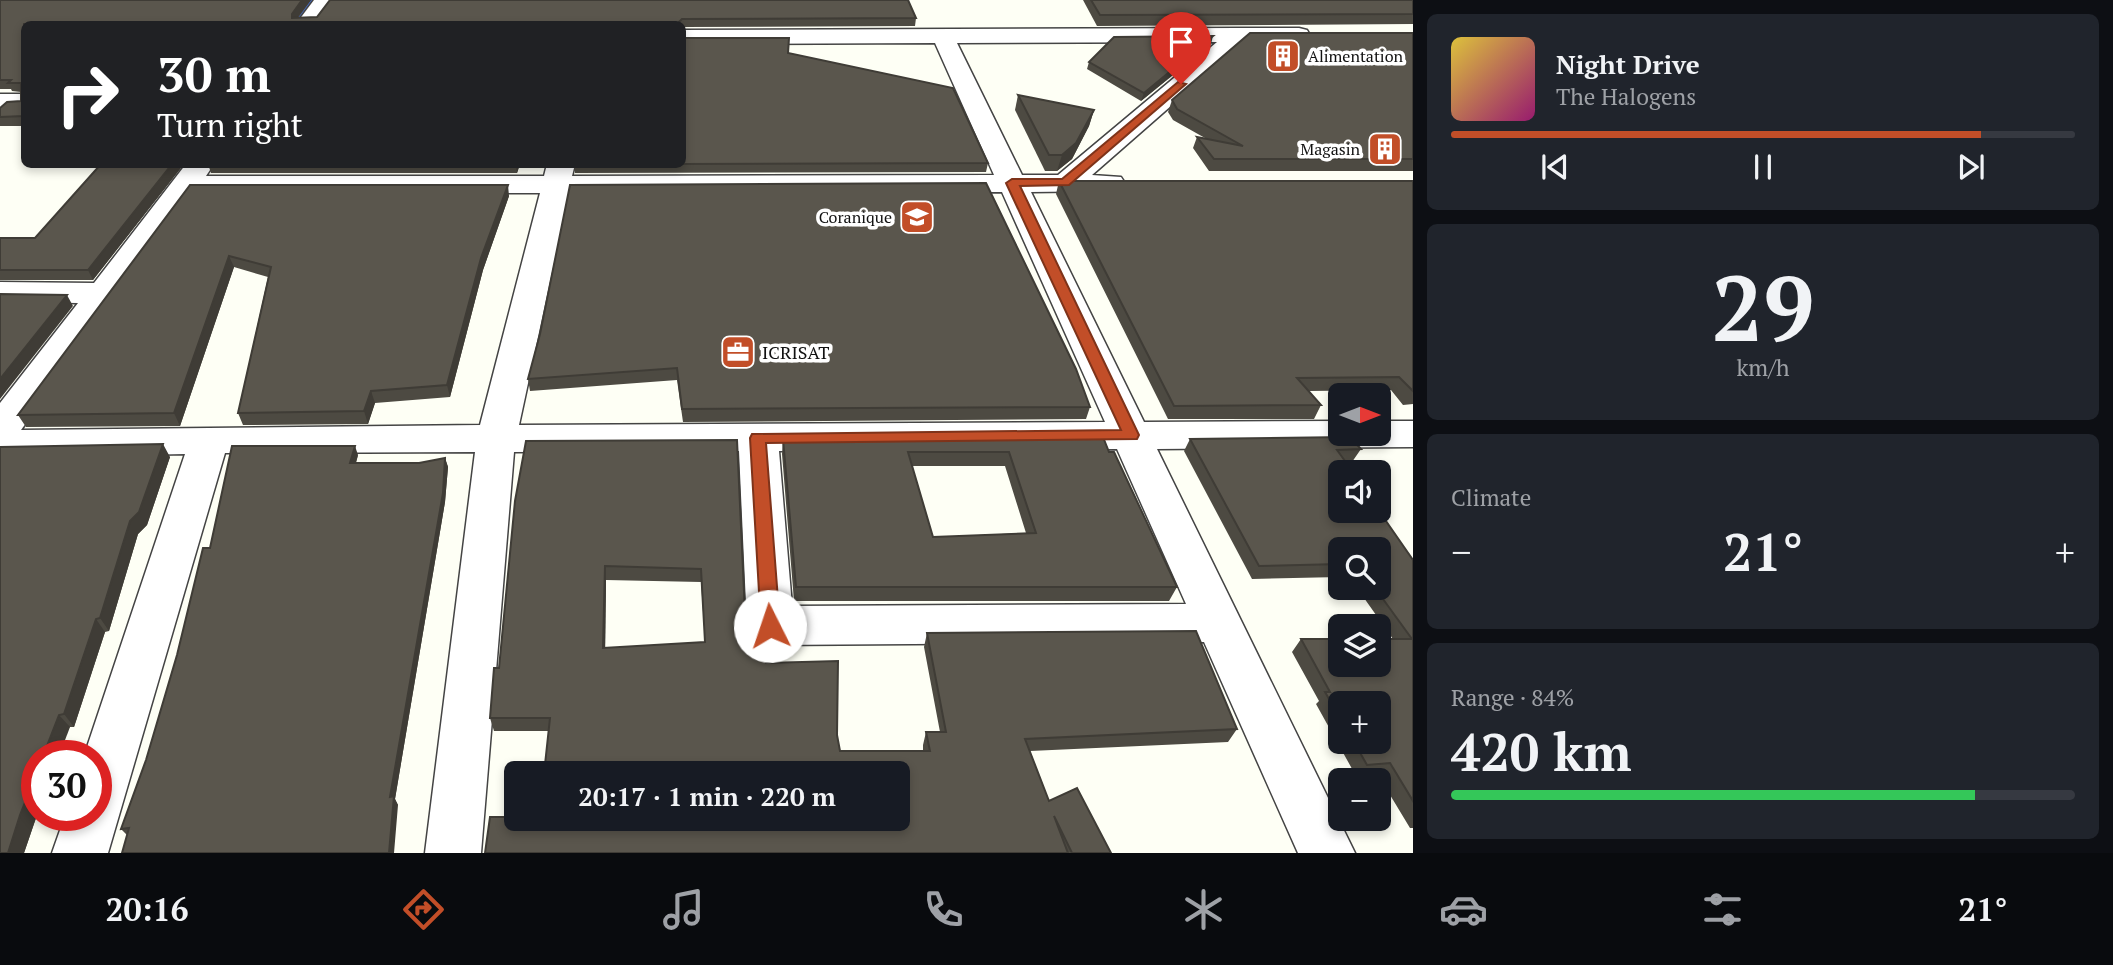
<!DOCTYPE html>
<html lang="en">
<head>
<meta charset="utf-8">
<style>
  body { margin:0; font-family:"PT Serif",serif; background:#20242c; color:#f1f3f6; height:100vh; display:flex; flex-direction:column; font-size:26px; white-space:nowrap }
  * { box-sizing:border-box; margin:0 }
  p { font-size:23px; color:#9ea1a6 }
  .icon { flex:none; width:38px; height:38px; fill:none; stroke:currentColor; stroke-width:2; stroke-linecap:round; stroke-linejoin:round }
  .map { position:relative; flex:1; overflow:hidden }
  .sheet { display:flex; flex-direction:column; gap:14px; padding:14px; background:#0d0f14; width:700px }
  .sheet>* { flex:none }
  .hud { position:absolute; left:21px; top:21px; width:665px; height:147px; border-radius:10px; box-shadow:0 4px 10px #0003; background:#202124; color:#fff; overflow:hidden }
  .needle { width:46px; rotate:90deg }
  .controls { position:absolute; left:1328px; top:383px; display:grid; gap:14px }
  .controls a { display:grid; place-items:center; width:63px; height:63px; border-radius:10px; background:#171b24; box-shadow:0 4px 10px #0003; font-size:35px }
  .speed { position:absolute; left:21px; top:740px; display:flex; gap:14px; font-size:35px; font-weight:700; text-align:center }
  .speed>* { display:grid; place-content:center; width:91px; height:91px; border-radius:50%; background:#171b24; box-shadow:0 4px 10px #0003; line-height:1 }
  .speed .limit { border:10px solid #d22; background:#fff; color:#111 }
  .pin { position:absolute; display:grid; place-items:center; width:60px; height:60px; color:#fff; margin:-72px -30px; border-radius:50% 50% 50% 0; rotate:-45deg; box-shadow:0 0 7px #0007 }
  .pin .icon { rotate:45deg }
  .me { position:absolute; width:77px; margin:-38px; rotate:356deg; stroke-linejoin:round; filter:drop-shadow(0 0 5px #0008) }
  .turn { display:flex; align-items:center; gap:24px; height:147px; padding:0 21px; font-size:32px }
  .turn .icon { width:91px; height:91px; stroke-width:2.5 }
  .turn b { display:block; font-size:49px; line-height:60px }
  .big { font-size:52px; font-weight:600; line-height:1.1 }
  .sheet .tile { flex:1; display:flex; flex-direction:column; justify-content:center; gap:10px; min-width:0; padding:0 24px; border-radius:10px; background:#20242c }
  .sheet .dial { align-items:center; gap:0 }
  .dial b { font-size:91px; line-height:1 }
  .song { display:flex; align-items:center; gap:21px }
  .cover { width:84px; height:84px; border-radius:10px; background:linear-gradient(135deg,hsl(50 70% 55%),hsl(320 70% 35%)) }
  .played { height:7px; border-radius:4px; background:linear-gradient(90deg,#c24e28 85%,#363941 85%) }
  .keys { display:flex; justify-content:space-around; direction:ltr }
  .heat { display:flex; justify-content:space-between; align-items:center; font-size:38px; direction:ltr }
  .charge { height:10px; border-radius:5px; background:linear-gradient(90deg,#34c759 84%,#363941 0) }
  .trip { position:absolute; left:504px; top:761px; width:406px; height:70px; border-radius:10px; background:#171b24; box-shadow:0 4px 10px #0003; font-weight:600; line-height:70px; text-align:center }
  .tab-bar { display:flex; height:112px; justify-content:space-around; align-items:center; background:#090b0e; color:#9ea1a6 }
  .tab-bar .icon { width:49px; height:49px }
  .tab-bar .current { color:#c24e28 }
  .tab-bar b { font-size:32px; color:#f1f3f6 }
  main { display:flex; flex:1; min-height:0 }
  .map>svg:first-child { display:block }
</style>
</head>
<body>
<main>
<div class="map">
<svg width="1413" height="853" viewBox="0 0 1413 853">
  <rect width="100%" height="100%" fill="#fefff5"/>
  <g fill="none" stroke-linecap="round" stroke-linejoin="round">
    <path fill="#406bcd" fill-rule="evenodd" d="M310,0H318L299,24H291Z"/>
    <g stroke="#444" stroke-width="3">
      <g id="street">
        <path d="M314,0H335L317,24H296Z"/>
        <path d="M1239,28H1299L1307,30L1310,35L1307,40L1299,42H1244L1092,175L1121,177L1125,183L1121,189L1111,191L1031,192L1144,422L1340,421V434H1379V421H1413V447L1157,449L1355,853H1298L1204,642L770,645L753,640L747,626L739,451L514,452L481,853H425L475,452L225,453L108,853H52L65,816H96V756H84L185,454L0,458V403L78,303L0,302V282L94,283L186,164H214L206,176H544L547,164H575L572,176L994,175L935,43L682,44V30ZM1217,42L1058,175H1022L957,43ZM1002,192L1105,422L519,425L569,193ZM193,193H540L480,425L21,430ZM1117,449L1186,604L792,606L779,451Z"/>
        <rect x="0" y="94" width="24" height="14"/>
      </g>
    </g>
    <use href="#street" fill="#fff" fill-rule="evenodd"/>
  </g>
  <g fill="#4d4a42" fill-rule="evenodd">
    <path d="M0,0H311L298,18H916L915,26L682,27V24H24V126H0V108L21,101V92L12,91L11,89H0Z"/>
    <path d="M1083,0H1413V24L1097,26Z"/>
    <path d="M1413,33V171H1209L1193,148L1197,137L1205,138L1173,120L1168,112L1172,100Z"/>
    <path d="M682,38L788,53L988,163L986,172L575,173L574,164H682Z"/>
    <path d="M1211,44L1141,101L1087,69L1089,62Z"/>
    <path d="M1018,95L1094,110L1089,126L1072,159L1057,171H1045L1015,110Z"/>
    <path d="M101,164H184L93,280H0V238H35Z"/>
    <path d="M208,164H520L517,173H211Z"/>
    <path d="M1059,181H1413V404L1403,405L1391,390L1309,391L1321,405L1314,419H1168L1056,194Z"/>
    <path d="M190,185L509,196L483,270L450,397L375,403L368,424L243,425L238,413L268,277L234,267L180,426L26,427L18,415Z"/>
    <path d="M540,334L1090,407L1086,419L683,422L677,380L530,391L528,379Z"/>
    <path d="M783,439L1109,452L1177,587L1169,601H794L782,454ZM912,466H1005L1026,533L933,537Z"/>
    <path d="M1190,439L1361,449L1352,462H1346L1413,560V828H1410L1378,775L1356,776L1316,704L1319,701L1292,652L1301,639H1393L1357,588H1379V550H1340V577L1252,579L1184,451ZM1340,704L1379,742H1340Z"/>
    <path d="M737,440L745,613L766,663L837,735L840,751H923V745L926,732H940L924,647L927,633L1237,729L1228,742L1030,751L1049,801L1111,853H485L898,819L548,731H494L490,718L499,668ZM606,580L701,582L705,642L605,648Z"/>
    <path d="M0,447L170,457L147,525L138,534L109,631L105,632L74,727H70L37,756V815L24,853H0Z"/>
    <path d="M358,455L356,463H419L445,458L448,467L445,502L395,799L398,805L127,835L121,829L146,760L210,548Z"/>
  </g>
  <g fill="#3f3c36">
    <path d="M302,0H311L294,22V24L292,14Z"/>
    <path d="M1213,36L1211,44L1141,101L1144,93Z"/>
    <path d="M1094,110L1089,126L1072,159L1057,171L1062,155Z"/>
    <path d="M172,164H184L93,280L88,270Z"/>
    <path d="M516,164H520L517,173Z"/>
    <path d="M508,185L509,196L483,270L450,397L447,385L481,258Z"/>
    <path d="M229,256L234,267L180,426L174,413Z"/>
    <path d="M67,295L73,306L0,399V379Z"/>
    <path d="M371,391L375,403L368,424L364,411Z"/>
    <path d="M163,444L170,457L147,525L138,534L109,631L100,618L130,521Z"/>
    <path d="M355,446L358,455L353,472L350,463Z"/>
    <path d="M445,458L448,467L445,502L395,799L398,805L394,853H389L390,797Z"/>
    <path d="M605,566L606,580L605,661L603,648Z"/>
    <path d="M96,619L105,632L74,727L64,714Z"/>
    <path d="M59,715L70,727L59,756H43Z"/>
    <path d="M37,772V815L24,853H8L20,815Z"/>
  </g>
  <g fill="#5a564d" stroke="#3f3c36" stroke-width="2" fill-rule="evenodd">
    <path d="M0,0H302L292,14V18L317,17L330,0H908L916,18L682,19L679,22V24H24V116L0,117V108L7,102L21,101V83H8L11,80H0Z"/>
    <path d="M1091,0H1413V14L1100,15Z"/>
    <path d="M1250,33H1413V159H1214L1197,137L1243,146L1177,109L1172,100Z"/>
    <path d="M1213,36L1144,93L1089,62L1114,37Z"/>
    <path d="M682,38H789L788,53L953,88L988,163L682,164Z"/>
    <path d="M1018,95L1094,110L1076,143L1062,155H1049Z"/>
    <path d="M101,164H172L88,270H0V238H35Z"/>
    <path d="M1059,181H1413V391L1399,377L1297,378L1321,405L1174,406Z"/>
    <path d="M986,183L1076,369L1090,407L682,409L677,368L528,379L540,334L570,185Z"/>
    <path d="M190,185H508L481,258L447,385L371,391L364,411L238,413L271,267L229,256L174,413L18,415Z"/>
    <path d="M0,294L67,295L0,379Z"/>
    <path d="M1103,437L1109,452H1114L1177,587H796L783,439ZM908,452H1009L1036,533L933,537Z"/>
    <path d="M1350,437L1361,449L1337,450L1353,472H1340V511H1379L1413,560V801L1390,763L1367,765L1354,742H1379V704H1340V718L1325,692H1330L1301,639H1340V665H1379V639H1412L1375,588H1379V550H1340V564L1259,566L1190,439Z"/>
    <path d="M737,440L745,613L751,627L759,631L766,663L838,661L837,735L840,751H930L926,732H946L927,633L1196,631L1237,729L1025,739L1049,801L1077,788L1111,853H1072L1054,816L1068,853H485L490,817H516V819H898V774H544L550,718H490L494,668H499L515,501L526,441ZM605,566L701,569L705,642L603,648Z"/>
    <path d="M163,444L139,512L130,521L100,618L96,619L64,714L59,715L43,756H37V772L20,815L8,853H0V447Z"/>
    <path d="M232,446H355L350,463H419L445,458L443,493L390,797L394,796L389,853H122L129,828L121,829L146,760L177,655L203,548H210Z"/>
  </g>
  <path fill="#c24e28" stroke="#7e331a" stroke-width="2" d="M1178,82L1186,84L1069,185L1020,186L1139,435L1137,439L766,443L780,626L777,631L770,634L763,631L761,626L750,438L752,434L1121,430L1006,183L1012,179H1062Z"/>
  <defs>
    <g id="building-square" transform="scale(1.75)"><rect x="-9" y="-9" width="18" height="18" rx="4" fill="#c24e28" stroke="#fff"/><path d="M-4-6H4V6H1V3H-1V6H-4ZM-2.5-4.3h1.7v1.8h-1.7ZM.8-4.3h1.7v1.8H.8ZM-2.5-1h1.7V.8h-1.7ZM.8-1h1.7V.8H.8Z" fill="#fff"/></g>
    <g id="school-square" transform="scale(1.75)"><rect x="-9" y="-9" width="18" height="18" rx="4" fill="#c24e28" stroke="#fff"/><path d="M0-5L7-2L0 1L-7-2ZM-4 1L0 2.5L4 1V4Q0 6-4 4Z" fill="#fff"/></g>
    <g id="office-square" transform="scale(1.75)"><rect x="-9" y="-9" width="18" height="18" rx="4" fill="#c24e28" stroke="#fff"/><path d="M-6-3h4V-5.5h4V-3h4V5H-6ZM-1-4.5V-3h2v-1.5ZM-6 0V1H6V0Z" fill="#fff"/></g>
  </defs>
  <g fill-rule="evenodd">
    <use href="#building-square" x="1283" y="56"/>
    <use href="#building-square" x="1385" y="149"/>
    <use href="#school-square" x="917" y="217"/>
    <use href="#office-square" x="738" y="352"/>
  </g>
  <g text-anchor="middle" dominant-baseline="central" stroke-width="7" stroke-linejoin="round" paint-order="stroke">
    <g font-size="16" fill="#111" stroke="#fff" text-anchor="end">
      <text x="1308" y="56" text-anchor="start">Alimentation</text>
      <text x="1360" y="149">Magasin</text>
      <text x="892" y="217">Coranique</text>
    </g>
    <g font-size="18" fill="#111" stroke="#fff" text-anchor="start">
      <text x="762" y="352">ICRISAT</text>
    </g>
  </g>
</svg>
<div class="controls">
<a><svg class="needle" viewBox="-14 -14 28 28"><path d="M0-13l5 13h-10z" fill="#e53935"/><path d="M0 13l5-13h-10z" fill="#9ea1a6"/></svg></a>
<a><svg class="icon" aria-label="sound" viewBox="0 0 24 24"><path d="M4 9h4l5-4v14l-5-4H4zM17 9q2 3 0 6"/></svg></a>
<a><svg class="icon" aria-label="search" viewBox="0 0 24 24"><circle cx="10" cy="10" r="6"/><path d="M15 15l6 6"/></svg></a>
<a><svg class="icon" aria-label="layers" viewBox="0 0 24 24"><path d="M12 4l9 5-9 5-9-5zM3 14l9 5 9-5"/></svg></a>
<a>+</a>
<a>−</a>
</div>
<div class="speed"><div class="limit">30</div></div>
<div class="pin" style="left:1181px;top:84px;background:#d93025"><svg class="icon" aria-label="arrive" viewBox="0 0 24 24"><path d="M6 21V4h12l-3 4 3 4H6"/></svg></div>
<svg class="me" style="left:770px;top:626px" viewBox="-20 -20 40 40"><circle r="19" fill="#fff"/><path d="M0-13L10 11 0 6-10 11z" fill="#c24e28"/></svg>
<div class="trip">20:17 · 1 min · 220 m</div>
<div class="hud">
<div class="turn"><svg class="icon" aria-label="right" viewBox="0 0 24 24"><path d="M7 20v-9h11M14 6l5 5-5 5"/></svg><div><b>30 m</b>Turn right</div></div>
</div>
</div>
<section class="sheet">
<div class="tile">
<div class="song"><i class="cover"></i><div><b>Night Drive</b><p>The Halogens</p></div></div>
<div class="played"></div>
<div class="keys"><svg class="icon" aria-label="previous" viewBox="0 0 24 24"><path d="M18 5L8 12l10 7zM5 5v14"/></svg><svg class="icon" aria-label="pause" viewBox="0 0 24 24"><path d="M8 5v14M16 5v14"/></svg><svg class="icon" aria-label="next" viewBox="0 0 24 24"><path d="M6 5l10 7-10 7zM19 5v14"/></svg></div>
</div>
<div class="tile dial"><b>29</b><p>km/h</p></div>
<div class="tile"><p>Climate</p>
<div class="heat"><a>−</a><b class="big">21°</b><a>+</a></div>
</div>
<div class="tile"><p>Range · 84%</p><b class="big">420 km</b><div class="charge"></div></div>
</section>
</main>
<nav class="tab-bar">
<b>20:16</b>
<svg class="icon current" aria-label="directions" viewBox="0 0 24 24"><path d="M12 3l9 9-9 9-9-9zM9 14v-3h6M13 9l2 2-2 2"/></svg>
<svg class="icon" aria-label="music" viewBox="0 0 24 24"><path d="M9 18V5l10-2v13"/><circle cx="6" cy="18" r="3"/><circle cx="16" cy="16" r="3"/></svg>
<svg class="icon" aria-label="phone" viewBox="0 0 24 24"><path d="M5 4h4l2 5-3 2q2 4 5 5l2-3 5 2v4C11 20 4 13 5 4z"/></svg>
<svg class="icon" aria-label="climate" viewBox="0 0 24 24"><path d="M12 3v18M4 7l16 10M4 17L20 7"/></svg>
<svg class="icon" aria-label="car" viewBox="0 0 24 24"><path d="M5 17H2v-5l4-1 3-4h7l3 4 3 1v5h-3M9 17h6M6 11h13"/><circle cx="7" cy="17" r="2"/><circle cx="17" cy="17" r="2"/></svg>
<svg class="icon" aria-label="filters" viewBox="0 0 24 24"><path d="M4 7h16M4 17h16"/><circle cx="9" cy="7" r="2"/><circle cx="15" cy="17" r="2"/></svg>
<b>21°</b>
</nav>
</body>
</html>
